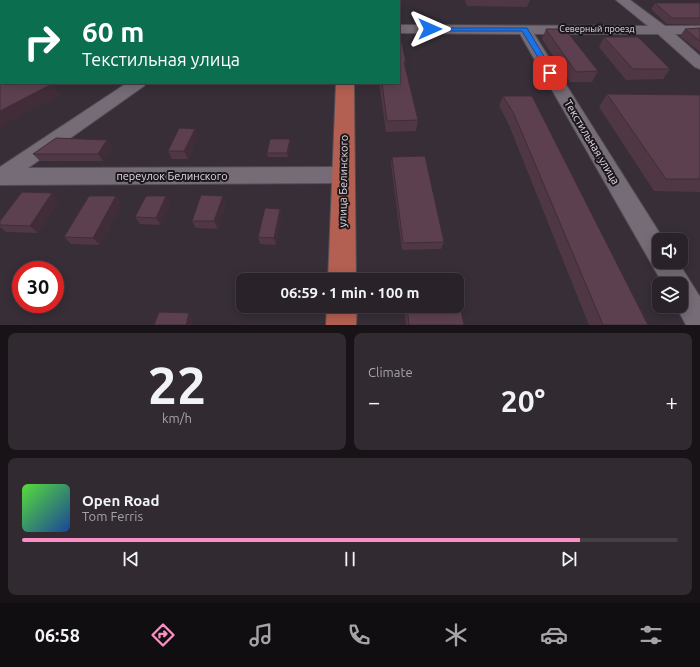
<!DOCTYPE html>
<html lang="en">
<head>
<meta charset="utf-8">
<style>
  body { margin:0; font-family:Ubuntu,sans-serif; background:#312a31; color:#f1f3f6; height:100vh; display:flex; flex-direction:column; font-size:15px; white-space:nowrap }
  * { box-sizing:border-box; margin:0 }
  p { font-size:13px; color:#a5a4a8 }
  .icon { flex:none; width:22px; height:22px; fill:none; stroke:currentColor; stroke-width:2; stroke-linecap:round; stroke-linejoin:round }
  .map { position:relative; height:325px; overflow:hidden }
  .sheet { display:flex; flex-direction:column; gap:8px; padding:8px; background:#171317; flex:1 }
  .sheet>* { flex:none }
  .banner { position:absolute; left:0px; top:0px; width:400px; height:84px; box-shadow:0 2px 10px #0003,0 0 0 1px #453f46; background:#0b6e4f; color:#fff; overflow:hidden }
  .buttons { position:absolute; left:652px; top:233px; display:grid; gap:8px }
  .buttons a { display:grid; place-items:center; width:36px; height:36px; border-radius:8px; background:#292229; box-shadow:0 2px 10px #0003,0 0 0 1px #453f46; font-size:20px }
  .speed { position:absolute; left:12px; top:261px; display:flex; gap:8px; font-size:20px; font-weight:700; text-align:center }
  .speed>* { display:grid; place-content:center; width:52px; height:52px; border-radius:50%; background:#292229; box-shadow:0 2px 10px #0003,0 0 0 1px #453f46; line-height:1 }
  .speed .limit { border:6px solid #d22; background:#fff; color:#111 }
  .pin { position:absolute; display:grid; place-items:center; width:34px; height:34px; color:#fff; margin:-17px; border-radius:8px; box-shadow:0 2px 6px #0006 }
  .me { position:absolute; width:44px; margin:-22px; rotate:90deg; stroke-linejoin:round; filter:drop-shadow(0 0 3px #0008) }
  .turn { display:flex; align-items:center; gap:14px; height:84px; padding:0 16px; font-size:18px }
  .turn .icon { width:52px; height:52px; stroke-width:2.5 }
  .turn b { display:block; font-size:28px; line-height:34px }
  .big { font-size:30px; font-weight:700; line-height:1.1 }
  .sheet .widget { flex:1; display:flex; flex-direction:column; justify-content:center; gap:6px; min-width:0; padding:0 14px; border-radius:8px; background:#312a31 }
  .sheet .dial { align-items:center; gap:0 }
  .dial b { font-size:52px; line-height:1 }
  .song { display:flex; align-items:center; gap:12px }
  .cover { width:48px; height:48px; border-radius:6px; background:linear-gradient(135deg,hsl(110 70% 55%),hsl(220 70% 35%)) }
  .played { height:4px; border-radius:2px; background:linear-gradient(90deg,#fa8fc6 85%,#453f46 85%) }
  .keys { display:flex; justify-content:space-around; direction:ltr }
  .heat { display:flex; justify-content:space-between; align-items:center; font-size:22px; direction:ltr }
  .sheet .tiles { flex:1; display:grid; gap:8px; grid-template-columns:1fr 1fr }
  .widget:last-child { grid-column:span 2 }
  .trip { position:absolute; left:236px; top:273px; width:228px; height:40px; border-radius:8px; background:#292229; box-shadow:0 2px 10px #0003,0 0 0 1px #453f46; font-weight:700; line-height:40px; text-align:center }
  .dock { display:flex; height:64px; justify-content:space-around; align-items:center; background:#100e10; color:#a5a4a8 }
  .dock .icon { width:28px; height:28px }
  .dock .on { color:#fa8fc6 }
  .dock b { font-size:18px; color:#f1f3f6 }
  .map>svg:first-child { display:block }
</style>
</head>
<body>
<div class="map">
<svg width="700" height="325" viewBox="0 0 700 325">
  <rect width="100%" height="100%" fill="#372e37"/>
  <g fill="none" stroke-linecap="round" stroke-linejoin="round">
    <g stroke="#544d54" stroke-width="2">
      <g id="minor">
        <rect x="297" y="0" width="12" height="1"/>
        <path d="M616,0H630L665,26H700V34H675L700,56V69L695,67L658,34H534L664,240H659V262H678L700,297V325H686L676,306H681V284H663L520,34L399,33V25L648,26Z"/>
        <rect x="0" y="22" width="1" height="8"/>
        <path d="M127,83H146L144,86L28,168L343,167L350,169L353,175L350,181L343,183L0,185V167Z"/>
      </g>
    </g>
    <g stroke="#544d54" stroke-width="2">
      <g id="major">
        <rect x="339" y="0" width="14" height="1"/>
        <path d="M336,83H354L356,280H328Z"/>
        <path d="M327,306H357L356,325H326Z"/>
      </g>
    </g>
    <use href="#minor" fill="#766c77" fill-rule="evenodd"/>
    <use href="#major" fill="#b35f51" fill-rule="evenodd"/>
  </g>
  <g fill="#503744">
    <path d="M0,0H31L28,1H2Z"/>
    <path d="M465,0H530L527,7L467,6Z"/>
    <path d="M655,3H700V25L667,24L651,9Z"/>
    <path d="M700,28V52L680,36L685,29Z"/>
    <path d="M546,29L598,71L592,82H570L542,39Z"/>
    <path d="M399,30L406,62L405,67L418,120L416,131L386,132L379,83H399Z"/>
    <path d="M604,37L670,69L663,79L626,80L599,47Z"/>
    <path d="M607,94L700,95V192L654,191L599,107Z"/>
    <path d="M503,96L648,325H589L509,125L499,106Z"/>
    <path d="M195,129L198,137L188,159H172L168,151Z"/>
    <path d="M290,139L291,143L288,157H268L267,153Z"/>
    <path d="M107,140L112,148L103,161H40L33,154Z"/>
    <path d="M392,157L444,242L441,249L402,250L391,164Z"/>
    <path d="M223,196L226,203L218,229L196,228L192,221Z"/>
    <path d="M59,201L38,233L6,232L0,227V221Z"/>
    <path d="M170,203L161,225L140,224L135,217Z"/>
    <path d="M122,204L100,245L71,244L64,237Z"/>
    <path d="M280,209L281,216L276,245L260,244L258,237Z"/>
    <path d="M404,306H457L464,325H406Z"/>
  </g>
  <g fill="#412d37">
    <path d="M8,0H31L28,1H9Z"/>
    <path d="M52,84L60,95L0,128V111Z"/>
    <path d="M195,129L198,137L188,159L184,151Z"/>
    <path d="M290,139L291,143L288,157L287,153Z"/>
    <path d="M107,140L112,148L103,161L98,154Z"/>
    <path d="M52,193L59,201L38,233L30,226Z"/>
    <path d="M116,196L122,204L100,245L93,238Z"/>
    <path d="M166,196L170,203L161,225L156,218Z"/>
    <path d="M223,196L226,203L218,229L214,221Z"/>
    <path d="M280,209L281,216L276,245L274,238Z"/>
    <path d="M189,313L194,319L192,325H186Z"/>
  </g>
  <g fill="#5d404f" stroke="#412d37">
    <path d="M655,3H700V18H672Z"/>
    <path d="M700,28V41L685,29Z"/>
    <path d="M546,29H565L598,71L576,72Z"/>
    <path d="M399,30L406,62H404L418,120L387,121L382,83H399Z"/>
    <path d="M604,37H638L670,69H633Z"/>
    <path d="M0,55H1V83H50L52,84L0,111Z"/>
    <path d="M607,94L700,95V179H666Z"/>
    <path d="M503,96H532L648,325H603L514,114Z"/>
    <path d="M179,128L195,129L184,151H168Z"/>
    <path d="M56,138L107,140L98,154H33Z"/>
    <path d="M270,139H290L287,153H267Z"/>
    <path d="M425,156L444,242L403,243L392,157Z"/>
    <path d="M22,192L52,193L30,226L0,225V221Z"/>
    <path d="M201,195L223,196L214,221H192Z"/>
    <path d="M89,196H116L93,238L64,237Z"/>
    <path d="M146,196H166L156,218L135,217Z"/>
    <path d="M265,208L280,209L274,238L258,237Z"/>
    <path d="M457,291L464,325H409L407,306H457Z"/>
    <path d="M159,312L189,313L186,325H154Z"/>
  </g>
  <path fill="#1a73e8" stroke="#114b97" d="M428,28H527L554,73L548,74L522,31H428Z"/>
  <g text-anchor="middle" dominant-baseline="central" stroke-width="4" stroke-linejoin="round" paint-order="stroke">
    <g font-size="9" fill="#e0dae0" stroke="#1b171c">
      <text x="597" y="29">Северный проезд</text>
    </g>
    <g font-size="11" fill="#e0dae0" stroke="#1b171c">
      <text transform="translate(592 142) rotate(59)">Текстильная улица</text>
      <text x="172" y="176">переулок Белинского</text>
      <text transform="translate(343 181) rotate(-89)">улица Белинского</text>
    </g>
  </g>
</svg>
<div class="buttons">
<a><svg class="icon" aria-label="sound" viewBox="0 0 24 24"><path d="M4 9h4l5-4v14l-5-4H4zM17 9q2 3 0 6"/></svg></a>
<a><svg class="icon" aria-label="layers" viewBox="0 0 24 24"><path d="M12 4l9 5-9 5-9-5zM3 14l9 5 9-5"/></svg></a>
</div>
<div class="speed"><div class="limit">30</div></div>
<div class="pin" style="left:550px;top:73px;background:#d93025"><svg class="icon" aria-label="arrive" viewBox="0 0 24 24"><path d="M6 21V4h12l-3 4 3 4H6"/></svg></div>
<svg class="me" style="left:430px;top:29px" viewBox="-20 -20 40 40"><path d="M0-17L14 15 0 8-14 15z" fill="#1a73e8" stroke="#fff" stroke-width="4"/></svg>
<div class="trip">06:59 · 1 min · 100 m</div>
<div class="banner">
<div class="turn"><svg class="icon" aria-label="right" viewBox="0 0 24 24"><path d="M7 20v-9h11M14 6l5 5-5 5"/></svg><div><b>60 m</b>Текстильная улица</div></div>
</div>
</div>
<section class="sheet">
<div class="tiles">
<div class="widget dial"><b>22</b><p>km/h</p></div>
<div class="widget"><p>Climate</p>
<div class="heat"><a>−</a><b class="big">20°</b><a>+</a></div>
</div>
<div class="widget">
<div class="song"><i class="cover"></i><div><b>Open Road</b><p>Tom Ferris</p></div></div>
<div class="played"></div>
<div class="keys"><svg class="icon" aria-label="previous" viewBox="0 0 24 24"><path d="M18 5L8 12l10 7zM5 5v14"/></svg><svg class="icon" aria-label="pause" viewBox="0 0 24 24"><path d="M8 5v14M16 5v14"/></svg><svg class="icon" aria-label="next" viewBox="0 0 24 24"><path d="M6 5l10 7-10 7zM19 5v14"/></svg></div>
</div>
</div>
</section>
<nav class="dock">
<b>06:58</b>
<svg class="icon on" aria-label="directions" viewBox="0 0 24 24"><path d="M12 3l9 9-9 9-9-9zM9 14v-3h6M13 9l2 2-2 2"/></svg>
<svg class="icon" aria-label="music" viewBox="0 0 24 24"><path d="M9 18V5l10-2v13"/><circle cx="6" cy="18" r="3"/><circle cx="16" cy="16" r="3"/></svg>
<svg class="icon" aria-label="phone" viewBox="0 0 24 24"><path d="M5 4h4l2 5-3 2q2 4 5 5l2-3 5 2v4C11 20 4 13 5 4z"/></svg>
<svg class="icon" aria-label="climate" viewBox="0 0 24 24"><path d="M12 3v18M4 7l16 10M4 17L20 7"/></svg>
<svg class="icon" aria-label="car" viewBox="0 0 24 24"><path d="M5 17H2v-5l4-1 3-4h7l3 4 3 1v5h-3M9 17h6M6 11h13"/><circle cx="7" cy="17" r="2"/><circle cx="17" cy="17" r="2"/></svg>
<svg class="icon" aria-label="filters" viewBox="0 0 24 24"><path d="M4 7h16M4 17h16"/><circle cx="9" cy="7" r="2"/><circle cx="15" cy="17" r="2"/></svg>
</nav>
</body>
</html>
